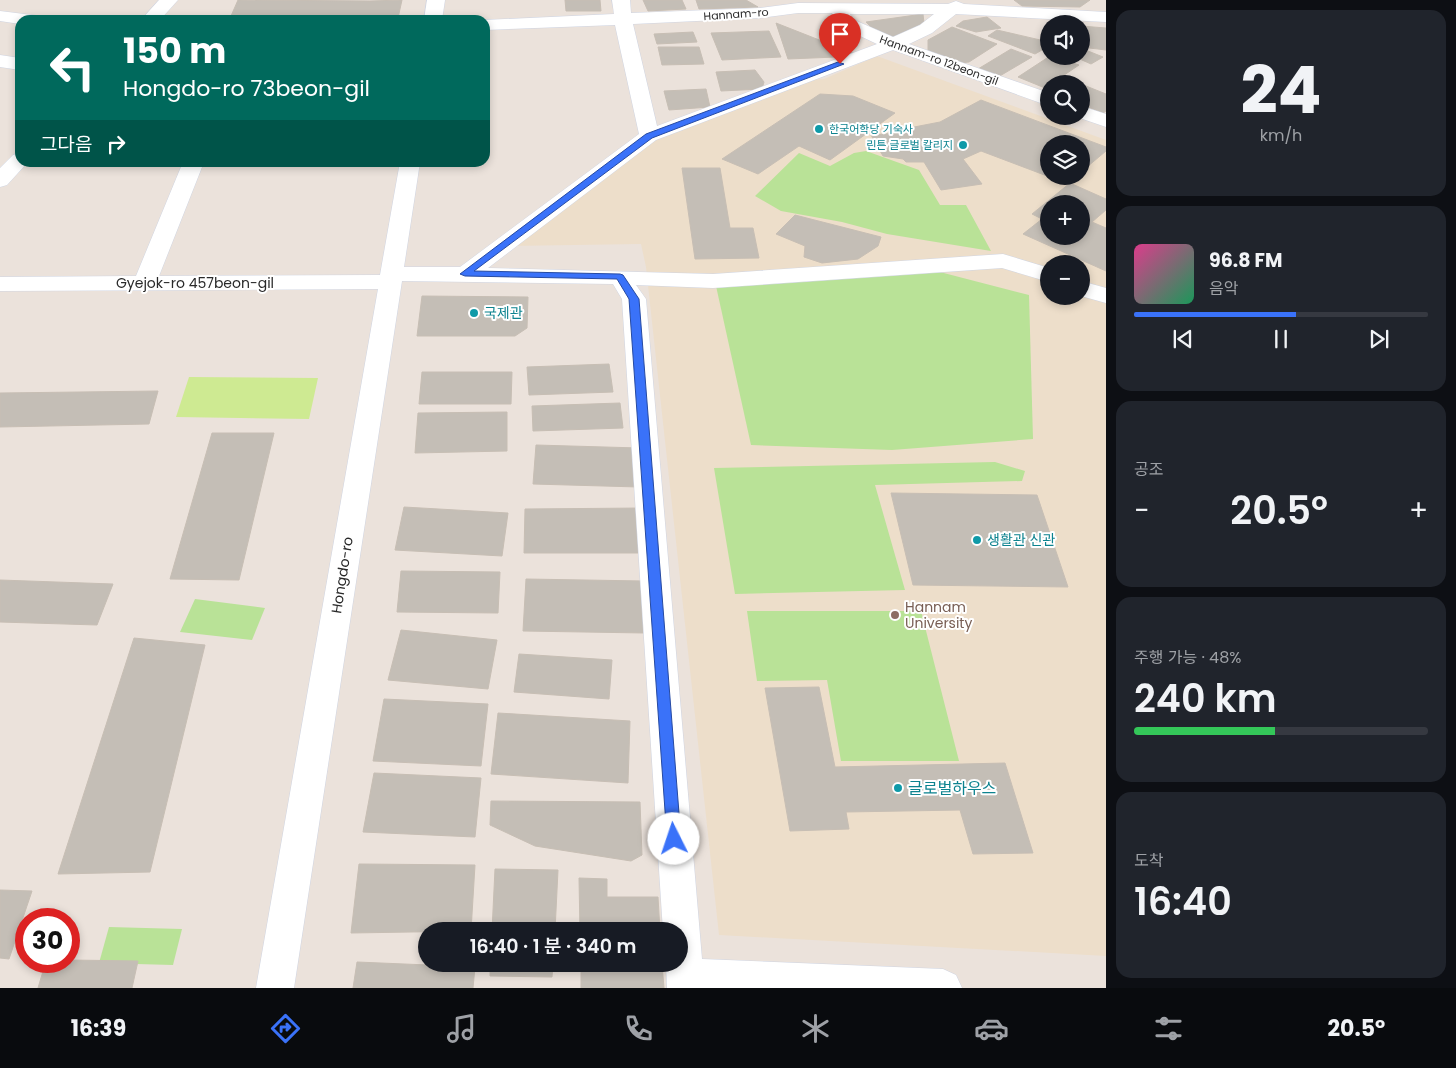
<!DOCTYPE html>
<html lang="ko">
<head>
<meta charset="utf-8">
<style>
  body { margin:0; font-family:Poppins,"Noto Sans KR",sans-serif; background:#20242c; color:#f1f3f6; height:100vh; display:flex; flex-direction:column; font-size:19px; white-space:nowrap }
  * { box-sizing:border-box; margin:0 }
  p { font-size:16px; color:#9ea1a6 }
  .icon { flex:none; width:28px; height:28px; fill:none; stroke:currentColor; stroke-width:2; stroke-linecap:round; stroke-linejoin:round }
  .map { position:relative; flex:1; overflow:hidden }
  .details { display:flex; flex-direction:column; gap:10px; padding:10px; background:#0d0f14; width:350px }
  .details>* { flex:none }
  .guide { position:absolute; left:15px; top:15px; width:475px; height:152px; border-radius:15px; box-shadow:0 2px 8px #0003; background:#00695c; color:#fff; overflow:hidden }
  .fabs { position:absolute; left:1040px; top:15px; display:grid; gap:10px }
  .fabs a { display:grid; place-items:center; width:50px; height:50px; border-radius:50%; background:#171b24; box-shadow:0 2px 8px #0003; font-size:25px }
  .speed { position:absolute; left:15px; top:908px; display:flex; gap:10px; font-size:25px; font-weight:700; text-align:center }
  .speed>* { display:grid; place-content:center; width:65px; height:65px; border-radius:50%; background:#171b24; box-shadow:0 2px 8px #0003; line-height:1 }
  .speed .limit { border:8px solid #d22; background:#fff; color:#111 }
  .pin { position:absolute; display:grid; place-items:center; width:42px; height:42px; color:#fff; margin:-51px -21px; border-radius:50% 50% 50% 0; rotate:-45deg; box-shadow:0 0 5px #0007 }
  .pin .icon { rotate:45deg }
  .me { position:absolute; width:55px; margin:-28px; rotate:356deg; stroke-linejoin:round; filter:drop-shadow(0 0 4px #0008) }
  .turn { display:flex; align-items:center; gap:18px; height:105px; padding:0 25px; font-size:22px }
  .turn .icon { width:65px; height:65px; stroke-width:2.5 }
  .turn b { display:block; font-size:35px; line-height:42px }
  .then { display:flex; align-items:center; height:48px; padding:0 25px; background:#0003; gap:10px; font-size:19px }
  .big { font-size:38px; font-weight:600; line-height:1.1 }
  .details .tile { flex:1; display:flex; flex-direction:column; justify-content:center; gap:8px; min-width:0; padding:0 18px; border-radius:15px; background:#20242c }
  .details .dial { align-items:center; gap:0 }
  .dial b { font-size:65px; line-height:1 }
  .song { display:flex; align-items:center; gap:15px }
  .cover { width:60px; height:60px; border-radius:8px; background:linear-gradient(135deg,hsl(330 70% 55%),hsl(150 70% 35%)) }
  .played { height:5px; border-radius:2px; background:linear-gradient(90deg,#3a72f9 55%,#363941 55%) }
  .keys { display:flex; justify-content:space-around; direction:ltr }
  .heat { display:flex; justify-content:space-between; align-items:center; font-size:28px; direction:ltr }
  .charge { height:8px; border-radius:4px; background:linear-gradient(90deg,#34c759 48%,#363941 0) }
  .trip { position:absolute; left:418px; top:922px; width:270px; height:50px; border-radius:25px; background:#171b24; box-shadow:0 2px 8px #0003; font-weight:600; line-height:50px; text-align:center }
  .tab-bar { display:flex; height:80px; justify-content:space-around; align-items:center; background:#090b0e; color:#9ea1a6 }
  .tab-bar .icon { width:35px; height:35px }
  .tab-bar .active { color:#3a72f9 }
  .tab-bar b { font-size:22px; color:#f1f3f6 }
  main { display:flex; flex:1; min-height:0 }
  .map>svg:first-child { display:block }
</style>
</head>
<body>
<main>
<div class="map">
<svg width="1106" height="988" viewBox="0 0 1106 988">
  <rect width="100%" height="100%" fill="#ebe2db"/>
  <path fill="#eddeca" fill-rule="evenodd" d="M877,56L1106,140V956L719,935L646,267L641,244L507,246L663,132L804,81L824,79ZM1049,144H1081V176H1049ZM1049,204H1081V236H1049ZM1049,264H1081V296H1049Z"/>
  <g fill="#b9e297">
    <path d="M866,151L919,170L940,205H966L991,251L887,234L842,222L781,211L755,196L799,153L830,166L854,153Z"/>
    <path d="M936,271L1029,295L1033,439L892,450L751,445L716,286Z"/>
    <path d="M995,462L1025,471L1022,481L875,485L905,590L735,594L714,468Z"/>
    <path d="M195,599L265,608L252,640L180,632Z"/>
    <path d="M747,611H921L959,761H841L827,680L757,681Z"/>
    <path d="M109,927L182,929L173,965L99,963Z"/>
  </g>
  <path fill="#ceea92" d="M189,377L318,378L309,419L176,417Z"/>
  <g fill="#c4beb6" stroke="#c7beb4" fill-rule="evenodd">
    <path d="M238,0L370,1L402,0L398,18L231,16Z"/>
    <path d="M565,0H600L601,11H566Z"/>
    <path d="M643,0H682L686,9L648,11Z"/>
    <path d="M696,0H746L758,7L699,9Z"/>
    <path d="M1014,0H1090L1080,7L1022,6Z"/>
    <path d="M923,14L924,23L893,39L875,31L866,22Z"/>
    <path d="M987,17L1001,28L976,32L956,26L963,21Z"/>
    <path d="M776,23L860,56L788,59Z"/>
    <path d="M1081,26L1106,28V50L1081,47Z"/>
    <path d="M952,27L997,44L969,62L948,64L928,53V40Z"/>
    <path d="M997,30L1049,42V46L1035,54L988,36Z"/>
    <path d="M769,31L781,57L722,60L711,33Z"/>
    <path d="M693,32L697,42L657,44L654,34Z"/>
    <path d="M658,47H699L704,64L662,65Z"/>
    <path d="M1011,49L1032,57L998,77L978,69Z"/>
    <path d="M1081,50L1088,51L1103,57L1091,64L1073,56H1081Z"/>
    <path d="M1050,56L1079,65L1045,88L1018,77Z"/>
    <path d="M755,70L764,82L762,89L721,91L716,72Z"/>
    <path d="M1081,84L1106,94V111L1103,113L1081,104Z"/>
    <path d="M706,89L710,107L669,110L664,91Z"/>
    <path d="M820,94L853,96L895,113L830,160L799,146L758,174L722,159Z"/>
    <path d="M981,100L1106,147V151L1081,172V144H1049V176H1075L1063,182L981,151L963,159L982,184L941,190L924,162H906L903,159L883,156L871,135L912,132L909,128L940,122Z"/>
    <path d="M682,168H720L730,228H753L759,258L695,259Z"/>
    <path d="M1070,183L1106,199V210L1092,222L1106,228V271L1023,234L1042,219L1032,214ZM1049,204H1081V236H1049Z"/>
    <path d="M795,215L881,237L878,246L858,259L822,263L804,257L805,246L776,234Z"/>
    <path d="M422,296L528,297L527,328L515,336H417Z"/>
    <path d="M609,364L613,392L529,395L527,367Z"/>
    <path d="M422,372H512L511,404H419Z"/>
    <path d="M158,391L149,424L0,427V393Z"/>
    <path d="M620,403L623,428L533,431L532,406Z"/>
    <path d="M507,412V451L415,453L418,413Z"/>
    <path d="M212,433H274L239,580L170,579Z"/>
    <path d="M536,445L639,448V487L533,484Z"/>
    <path d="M891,493L1037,495L1068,587L913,585Z"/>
    <path d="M404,507L508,513L502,556L395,550Z"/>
    <path d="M642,508L645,553H524L525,509Z"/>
    <path d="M401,571L500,572L498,613L397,612Z"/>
    <path d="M526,579L643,581L645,633L523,631Z"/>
    <path d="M0,580L113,584L97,625L0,622Z"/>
    <path d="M401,630L497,640L488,689L388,680Z"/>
    <path d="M134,638L205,645L150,872L58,874Z"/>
    <path d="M519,654L612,660L609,699L514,692Z"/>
    <path d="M819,687L835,767L1005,763L1033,853L973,854L960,810L846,812L849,829L790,831L765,688Z"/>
    <path d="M384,699L488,704L481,766L373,761Z"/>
    <path d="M498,713L630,721L628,783L491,774Z"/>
    <path d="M374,773L481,778L475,837L363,832Z"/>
    <path d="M491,801L640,802L642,855L631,861L535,846L490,825Z"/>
    <path d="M359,864L475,865L471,931L351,933Z"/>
    <path d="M495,869L558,870L555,931H492Z"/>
    <path d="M579,878L607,879V897H658L660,931H580Z"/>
    <path d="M0,890L32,891L9,959L0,958Z"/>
    <path d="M69,960L138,961L132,988H38L46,961Z"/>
    <path d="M357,962L475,967L473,988H353Z"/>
    <path d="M490,964H553L552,977L490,976Z"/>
    <path d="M581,964H662L664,988H581Z"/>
  </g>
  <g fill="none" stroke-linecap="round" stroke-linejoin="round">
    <g stroke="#d0d5e2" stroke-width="1">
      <g id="minor">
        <path d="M159,0H178L160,20H141Z"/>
        <path d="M427,0H445L442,20H424Z"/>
        <path d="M612,0H630L631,13L760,8L798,3L948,4L956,1L964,4L1106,12V22L956,14L932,33L909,44L1049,93V106L893,50L656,140L488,268L713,274L1003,254L1049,268V282L1002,268L713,288L636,285L646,299L702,959L943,969L956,975L962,988H667L666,964H679V931H663L622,299L613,284L402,281L294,988H256L378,289L0,291V277L136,276L183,162H204L159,276L380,275L400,162H420L404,267H460L639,134L615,25L485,30L484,20L614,14ZM798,13H832L839,26L877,44L657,126L633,24L760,18ZM850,14H934L920,25L893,37L852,19Z"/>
        <path d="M0,11L40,16L43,20H20V24L0,21Z"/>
        <path d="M0,55L20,58V70L0,67Z"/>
        <path d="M1081,106L1106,114V127L1074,116H1081Z"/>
        <path d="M20,153V162H28L7,185L0,187V168L13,155Z"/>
        <path d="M1081,281L1106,288V303L1081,296Z"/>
      </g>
    </g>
    <use href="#minor" fill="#fff" fill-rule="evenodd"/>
  </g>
  <path fill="#3a72f9" stroke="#264aa2" d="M838,62L844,64L652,138L474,271L620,274L623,275L639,299L681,839L679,844L674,846L669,844L667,839L629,299L617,279L465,276L460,274L646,134Z"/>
  <g fill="#0f9aa8" stroke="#fff" stroke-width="2">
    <circle cx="819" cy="129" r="5"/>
    <circle cx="963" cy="145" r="5"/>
    <circle cx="474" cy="313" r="5"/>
    <circle cx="977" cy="540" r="5"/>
    <circle cx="898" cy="788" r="5"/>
  </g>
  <circle fill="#8d6e63" stroke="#fff" stroke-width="2" cx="895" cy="615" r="5"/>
  <g text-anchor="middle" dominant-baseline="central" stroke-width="4" stroke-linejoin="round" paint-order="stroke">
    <g font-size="11" fill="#292929" stroke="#fff">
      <text transform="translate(736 14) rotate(-4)">Hannam-ro</text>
      <text transform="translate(939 60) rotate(20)">Hannam-ro 12beon-gil</text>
    </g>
    <g font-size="11" fill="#0d838f" stroke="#fff" text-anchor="start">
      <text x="829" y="129">한국어학당 기숙사</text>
      <text x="953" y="145" text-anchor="end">린튼 글로벌 칼리지</text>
    </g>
    <g font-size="14" fill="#292929" stroke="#fff">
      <text x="195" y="283">Gyejok-ro 457beon-gil</text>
      <text transform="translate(342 575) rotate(-81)">Hongdo-ro</text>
    </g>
    <g font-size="14" fill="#0d838f" stroke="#fff" text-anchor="start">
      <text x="484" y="313">국제관</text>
      <text x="987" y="540">생활관 신관</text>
    </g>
    <g font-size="14" fill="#785e54" stroke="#fff" text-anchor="start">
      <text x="905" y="607">Hannam<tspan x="905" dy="16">University</tspan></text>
    </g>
    <g font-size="16" fill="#0d838f" stroke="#fff" text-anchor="start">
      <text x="908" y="788">글로벌하우스</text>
    </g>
  </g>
</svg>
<div class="fabs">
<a><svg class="icon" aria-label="sound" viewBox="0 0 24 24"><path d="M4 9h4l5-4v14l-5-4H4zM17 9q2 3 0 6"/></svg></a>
<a><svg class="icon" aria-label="search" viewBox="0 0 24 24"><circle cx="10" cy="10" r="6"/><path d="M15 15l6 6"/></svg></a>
<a><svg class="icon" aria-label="layers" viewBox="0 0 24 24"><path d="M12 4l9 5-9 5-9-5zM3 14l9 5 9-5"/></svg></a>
<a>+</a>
<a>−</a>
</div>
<div class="speed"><div class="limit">30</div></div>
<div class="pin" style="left:840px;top:64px;background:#d93025"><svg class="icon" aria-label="arrive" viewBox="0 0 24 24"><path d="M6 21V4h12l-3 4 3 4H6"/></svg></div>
<svg class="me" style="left:674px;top:839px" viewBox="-20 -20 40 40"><circle r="19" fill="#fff"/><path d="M0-13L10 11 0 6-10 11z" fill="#3a72f9"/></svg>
<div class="trip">16:40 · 1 분 · 340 m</div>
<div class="guide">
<div class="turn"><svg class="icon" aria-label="left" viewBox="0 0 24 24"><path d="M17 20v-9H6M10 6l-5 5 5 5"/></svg><div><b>150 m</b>Hongdo-ro 73beon-gil</div></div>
<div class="then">그다음<svg class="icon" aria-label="right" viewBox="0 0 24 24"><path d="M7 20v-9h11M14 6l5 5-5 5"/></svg></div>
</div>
</div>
<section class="details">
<div class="tile dial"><b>24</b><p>km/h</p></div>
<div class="tile">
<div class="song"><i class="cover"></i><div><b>96.8 FM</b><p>음악</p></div></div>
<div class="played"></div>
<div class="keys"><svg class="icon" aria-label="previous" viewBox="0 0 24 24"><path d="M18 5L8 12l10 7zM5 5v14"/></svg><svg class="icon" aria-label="pause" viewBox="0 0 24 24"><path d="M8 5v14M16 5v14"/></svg><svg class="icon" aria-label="next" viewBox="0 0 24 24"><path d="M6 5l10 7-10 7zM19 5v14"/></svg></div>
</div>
<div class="tile"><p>공조</p>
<div class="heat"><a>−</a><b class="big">20.5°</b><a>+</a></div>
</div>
<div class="tile"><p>주행 가능 · 48%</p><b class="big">240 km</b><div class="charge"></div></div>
<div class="tile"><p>도착</p><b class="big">16:40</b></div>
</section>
</main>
<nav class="tab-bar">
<b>16:39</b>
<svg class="icon active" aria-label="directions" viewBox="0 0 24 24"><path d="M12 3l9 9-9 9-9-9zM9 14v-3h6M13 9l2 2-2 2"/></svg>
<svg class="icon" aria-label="music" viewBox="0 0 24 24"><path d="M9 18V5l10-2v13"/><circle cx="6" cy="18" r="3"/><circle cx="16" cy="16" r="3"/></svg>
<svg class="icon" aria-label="phone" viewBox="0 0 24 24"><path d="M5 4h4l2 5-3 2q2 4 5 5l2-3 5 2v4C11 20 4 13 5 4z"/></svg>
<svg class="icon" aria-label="climate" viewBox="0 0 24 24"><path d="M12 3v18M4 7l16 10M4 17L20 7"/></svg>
<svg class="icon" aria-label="car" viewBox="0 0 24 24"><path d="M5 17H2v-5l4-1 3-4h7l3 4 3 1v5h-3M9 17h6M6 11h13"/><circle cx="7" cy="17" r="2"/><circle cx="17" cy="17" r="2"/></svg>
<svg class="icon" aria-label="filters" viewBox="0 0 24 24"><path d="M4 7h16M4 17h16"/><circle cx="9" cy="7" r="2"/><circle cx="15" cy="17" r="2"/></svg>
<b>20.5°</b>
</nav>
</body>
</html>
